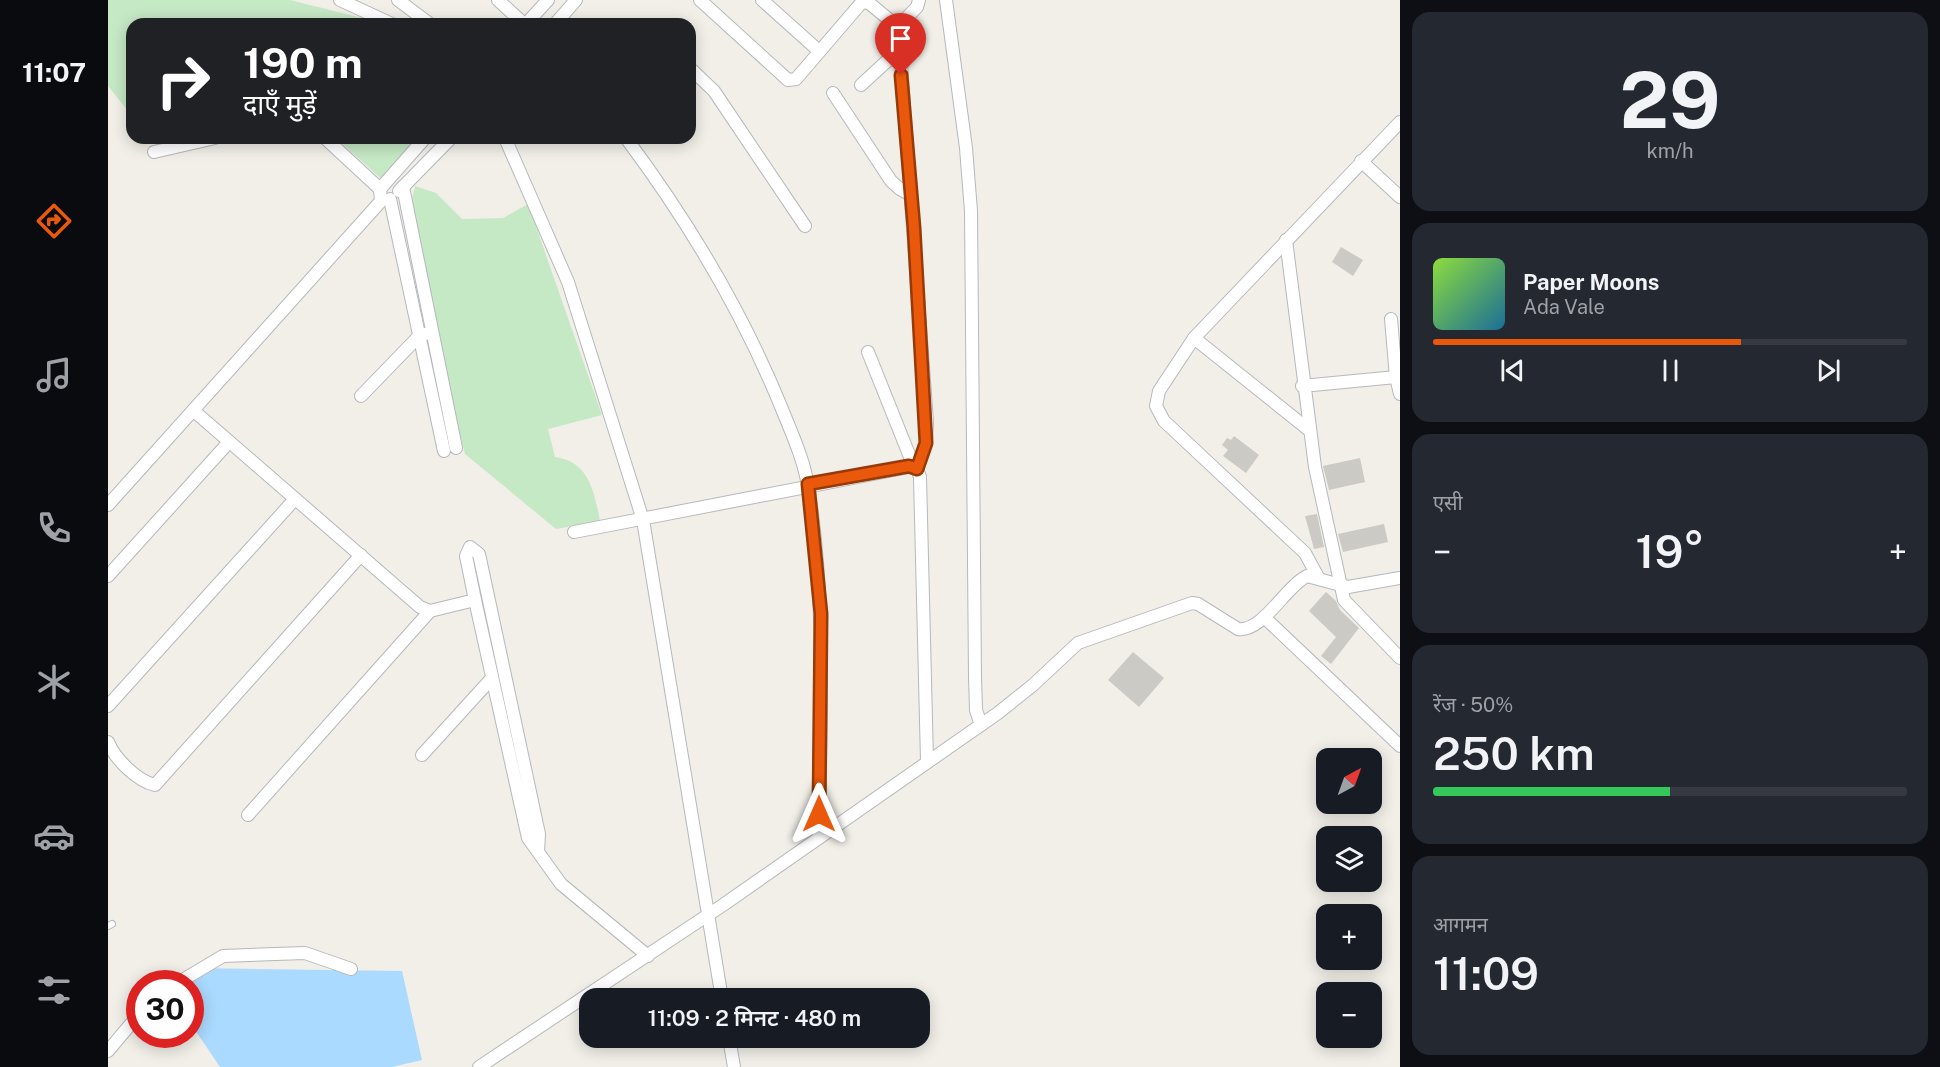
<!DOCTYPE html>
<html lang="hi">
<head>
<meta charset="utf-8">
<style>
  body { margin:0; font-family:"Public Sans","Noto Sans Devanagari",sans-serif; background:#242831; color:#f1f3f6; height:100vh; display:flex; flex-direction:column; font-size:22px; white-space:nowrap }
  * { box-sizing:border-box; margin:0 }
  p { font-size:20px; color:#9ea1a6 }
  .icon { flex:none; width:33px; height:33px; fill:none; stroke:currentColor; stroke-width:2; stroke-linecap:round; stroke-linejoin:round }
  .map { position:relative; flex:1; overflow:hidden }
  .drawer { display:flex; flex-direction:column; gap:12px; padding:12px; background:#0d0f14; width:540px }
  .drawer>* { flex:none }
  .hud { position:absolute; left:18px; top:18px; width:570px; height:126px; border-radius:18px; box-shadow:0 3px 15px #0003; background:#202124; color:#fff; overflow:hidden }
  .needle { width:39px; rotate:41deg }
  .tools { position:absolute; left:1208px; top:748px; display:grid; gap:12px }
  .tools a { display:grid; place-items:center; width:66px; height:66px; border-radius:12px; background:#171b24; box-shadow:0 3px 15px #0003; font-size:30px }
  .speed { position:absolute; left:18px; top:970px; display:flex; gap:12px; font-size:30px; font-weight:700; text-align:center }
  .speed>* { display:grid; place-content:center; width:78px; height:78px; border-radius:50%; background:#171b24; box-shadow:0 3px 15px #0003; line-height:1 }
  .speed .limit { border:9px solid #d22; background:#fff; color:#111 }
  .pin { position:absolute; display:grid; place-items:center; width:51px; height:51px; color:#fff; margin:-62px -26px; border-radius:50% 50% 50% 0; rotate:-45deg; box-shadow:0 0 6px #0007 }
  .pin .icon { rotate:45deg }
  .me { position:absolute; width:66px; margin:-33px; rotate:0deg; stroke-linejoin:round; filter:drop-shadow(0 0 4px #0008) }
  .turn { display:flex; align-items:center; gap:21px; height:126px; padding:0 18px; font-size:27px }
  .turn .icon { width:78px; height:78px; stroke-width:2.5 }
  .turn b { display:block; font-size:42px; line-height:51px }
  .big { font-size:45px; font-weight:600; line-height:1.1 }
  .drawer .card { flex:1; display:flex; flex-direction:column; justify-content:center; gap:9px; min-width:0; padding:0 21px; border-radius:18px; background:#242831 }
  .drawer .dial { align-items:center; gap:0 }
  .dial b { font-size:78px; line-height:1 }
  .song { display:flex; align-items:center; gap:18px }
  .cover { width:72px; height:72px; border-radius:9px; background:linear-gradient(135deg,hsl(90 70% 55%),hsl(200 70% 35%)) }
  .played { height:6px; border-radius:3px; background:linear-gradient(90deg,#ea580c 65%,#363941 65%) }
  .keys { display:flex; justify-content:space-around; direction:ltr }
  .heat { display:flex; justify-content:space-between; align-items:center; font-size:33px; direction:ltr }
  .charge { height:9px; border-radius:4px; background:linear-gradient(90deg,#34c759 50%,#363941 0) }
  .trip { position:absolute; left:471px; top:988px; width:351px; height:60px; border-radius:18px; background:#171b24; box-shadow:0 3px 15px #0003; font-weight:600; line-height:60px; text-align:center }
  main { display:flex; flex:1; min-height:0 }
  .tabs { display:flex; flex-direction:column; width:108px; justify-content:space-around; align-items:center; background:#090b0e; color:#9ea1a6 }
  .tabs .icon { width:42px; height:42px }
  .tabs .active { color:#ea580c }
  .tabs b { font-size:27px; color:#f1f3f6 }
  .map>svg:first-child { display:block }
</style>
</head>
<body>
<main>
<nav class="tabs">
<b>11:07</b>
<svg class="icon active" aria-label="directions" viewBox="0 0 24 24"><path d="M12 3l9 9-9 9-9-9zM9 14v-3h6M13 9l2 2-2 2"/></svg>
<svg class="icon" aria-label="music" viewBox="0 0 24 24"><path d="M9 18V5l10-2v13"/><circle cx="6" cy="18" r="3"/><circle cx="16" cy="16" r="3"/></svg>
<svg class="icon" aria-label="phone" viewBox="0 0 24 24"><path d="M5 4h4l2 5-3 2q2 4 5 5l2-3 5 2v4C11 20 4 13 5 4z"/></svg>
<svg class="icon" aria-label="climate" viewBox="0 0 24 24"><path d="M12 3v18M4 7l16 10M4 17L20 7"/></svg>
<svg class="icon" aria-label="car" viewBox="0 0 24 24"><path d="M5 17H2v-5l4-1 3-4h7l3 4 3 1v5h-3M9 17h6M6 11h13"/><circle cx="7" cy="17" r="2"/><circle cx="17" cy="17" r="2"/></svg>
<svg class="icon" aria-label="filters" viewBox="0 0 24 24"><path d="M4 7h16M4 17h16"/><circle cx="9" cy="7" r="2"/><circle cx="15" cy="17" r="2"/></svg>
</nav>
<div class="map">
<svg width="1292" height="1067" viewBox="0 0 1292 1067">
  <rect width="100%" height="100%" fill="#f1efe8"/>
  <g fill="#c5e8c5">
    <path d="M0,0H182L278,24H24V116L0,86Z"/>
    <path d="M228,138H318L278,183Z"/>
    <path d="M307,186L328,193L354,219L395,218L420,204L494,415L440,429L447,457C482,462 486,492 492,521L448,529L357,454L330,345L315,253L303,205Z"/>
  </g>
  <path fill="#aadaff" d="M85,968L294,971L314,1060L284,1067H112L83,1024L82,984H75Z"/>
  <g fill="#cccac5">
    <path d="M1233,247L1255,260L1245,276L1224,262Z"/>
    <path d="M1126,436L1151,455L1138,473L1115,456L1120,450L1114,445L1119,438L1123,440Z"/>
    <path d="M1252,458L1257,482L1221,490L1215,466Z"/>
    <path d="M1209,514L1216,547L1206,549L1197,516Z"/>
    <path d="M1276,524L1280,542L1235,552L1230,534Z"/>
    <path d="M1218,592L1228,601L1232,610L1251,628L1223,664L1213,656L1228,637L1201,611Z"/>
    <path d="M1025,652L1056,678L1031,707L1000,680Z"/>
  </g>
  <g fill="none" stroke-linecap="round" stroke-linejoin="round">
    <g stroke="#b5b8bc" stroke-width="8">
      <path id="lane" d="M0,926L4,924"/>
    </g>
    <g stroke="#b5b8bc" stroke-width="14">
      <g id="street">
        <path d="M232,0L284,24"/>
        <path d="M290,0L322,24"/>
        <path d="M390,0L416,24"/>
        <path d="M592,0L680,80L688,79L754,2L761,3L790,27L809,7L811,0"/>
        <path d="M654,0L711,51"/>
        <path d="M838,0L858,148L863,211L867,677L868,710L873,725"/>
        <path d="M418,24L440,0"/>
        <path d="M447,24L468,0"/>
        <path d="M582,68L606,91L697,226"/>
        <path d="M753,85L780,60L790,59L793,64L819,422L818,443L809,469"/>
        <path d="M725,93L783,181L792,189L803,195"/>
        <path d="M217,138L272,189"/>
        <path d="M397,138L460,282L535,520L614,999"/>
        <path d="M518,138C580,221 635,313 674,409C684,434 696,460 700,486C719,602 712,720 711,836"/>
        <path d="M46,152L107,138"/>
        <path d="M1253,161L1292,197"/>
        <path d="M295,187L348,448"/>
        <path d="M291,191L343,138"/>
        <path d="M282,199L336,451"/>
        <path d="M1178,240L1207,467L1236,600L1292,658"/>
        <path d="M1283,319L1288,377L1292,394"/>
        <path d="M1086,338L1201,430"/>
        <path d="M760,352L806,467"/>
        <path d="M1194,386L1288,377"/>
        <path d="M253,396L312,335L317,334"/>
        <path d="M86,411L312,607L322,611L367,600"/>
        <path d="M0,505L273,201L272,189L317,138"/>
        <path d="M466,532L801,467L809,469L812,477L819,761"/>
        <path d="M0,576L121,442"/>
        <path d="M1210,577L1197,553L1056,421L1048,406L1051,391L1086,338L1292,122"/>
        <path d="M1156,617L1292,746"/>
        <path d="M0,706L187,499"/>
        <path d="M0,742C7,759 29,781 47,785L253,555"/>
        <path d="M314,755L384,678"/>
        <path d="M140,815L322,611"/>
        <path d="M430,852L431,834L371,554L362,547L358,556L367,600L420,838L453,884L540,956"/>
        <path d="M68,984L115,956L197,953L243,969"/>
        <path d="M621,1038L626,1067"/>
        <path d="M0,1051L32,1013"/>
        <path d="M371,1067L615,905L890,713L925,685L970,643L1084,603L1090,604L1130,629C1155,632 1177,587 1199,576L1240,587L1292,578"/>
      </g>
    </g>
    <use href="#lane" stroke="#fff" stroke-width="6"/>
    <use href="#street" stroke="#fff" stroke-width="12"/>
  </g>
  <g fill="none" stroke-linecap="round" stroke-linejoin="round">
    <g stroke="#983908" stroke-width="15">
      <path id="route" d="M711,814L713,614L700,484L801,466L809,469L818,443L806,228L793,75"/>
    </g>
    <use href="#route" stroke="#ea580c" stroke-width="10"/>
  </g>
</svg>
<div class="tools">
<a><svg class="needle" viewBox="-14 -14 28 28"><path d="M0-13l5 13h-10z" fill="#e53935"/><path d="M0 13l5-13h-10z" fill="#9ea1a6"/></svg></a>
<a><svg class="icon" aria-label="layers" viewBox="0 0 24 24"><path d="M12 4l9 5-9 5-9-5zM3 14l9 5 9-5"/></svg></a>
<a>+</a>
<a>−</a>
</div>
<div class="speed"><div class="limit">30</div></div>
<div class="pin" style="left:793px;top:75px;background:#d93025"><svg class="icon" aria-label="arrive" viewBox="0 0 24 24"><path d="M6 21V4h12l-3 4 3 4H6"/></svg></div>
<svg class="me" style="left:711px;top:814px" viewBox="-20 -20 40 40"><path d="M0-17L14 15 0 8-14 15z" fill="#ea580c" stroke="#fff" stroke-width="4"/></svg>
<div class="trip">11:09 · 2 मिनट · 480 m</div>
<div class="hud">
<div class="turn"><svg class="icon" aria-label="right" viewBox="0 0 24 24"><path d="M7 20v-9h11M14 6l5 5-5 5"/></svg><div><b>190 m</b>दाएँ मुड़ें</div></div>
</div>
</div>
<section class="drawer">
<div class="card dial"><b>29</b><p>km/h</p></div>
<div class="card">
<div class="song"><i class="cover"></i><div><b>Paper Moons</b><p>Ada Vale</p></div></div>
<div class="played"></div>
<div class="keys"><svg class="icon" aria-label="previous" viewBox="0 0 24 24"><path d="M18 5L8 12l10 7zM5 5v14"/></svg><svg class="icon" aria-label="pause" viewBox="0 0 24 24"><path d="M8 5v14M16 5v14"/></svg><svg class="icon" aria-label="next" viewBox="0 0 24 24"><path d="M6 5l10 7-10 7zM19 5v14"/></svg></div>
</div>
<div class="card"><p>एसी</p>
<div class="heat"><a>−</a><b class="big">19°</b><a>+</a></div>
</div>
<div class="card"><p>रेंज · 50%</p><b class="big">250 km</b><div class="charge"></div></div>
<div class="card"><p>आगमन</p><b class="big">11:09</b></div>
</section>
</main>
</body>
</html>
